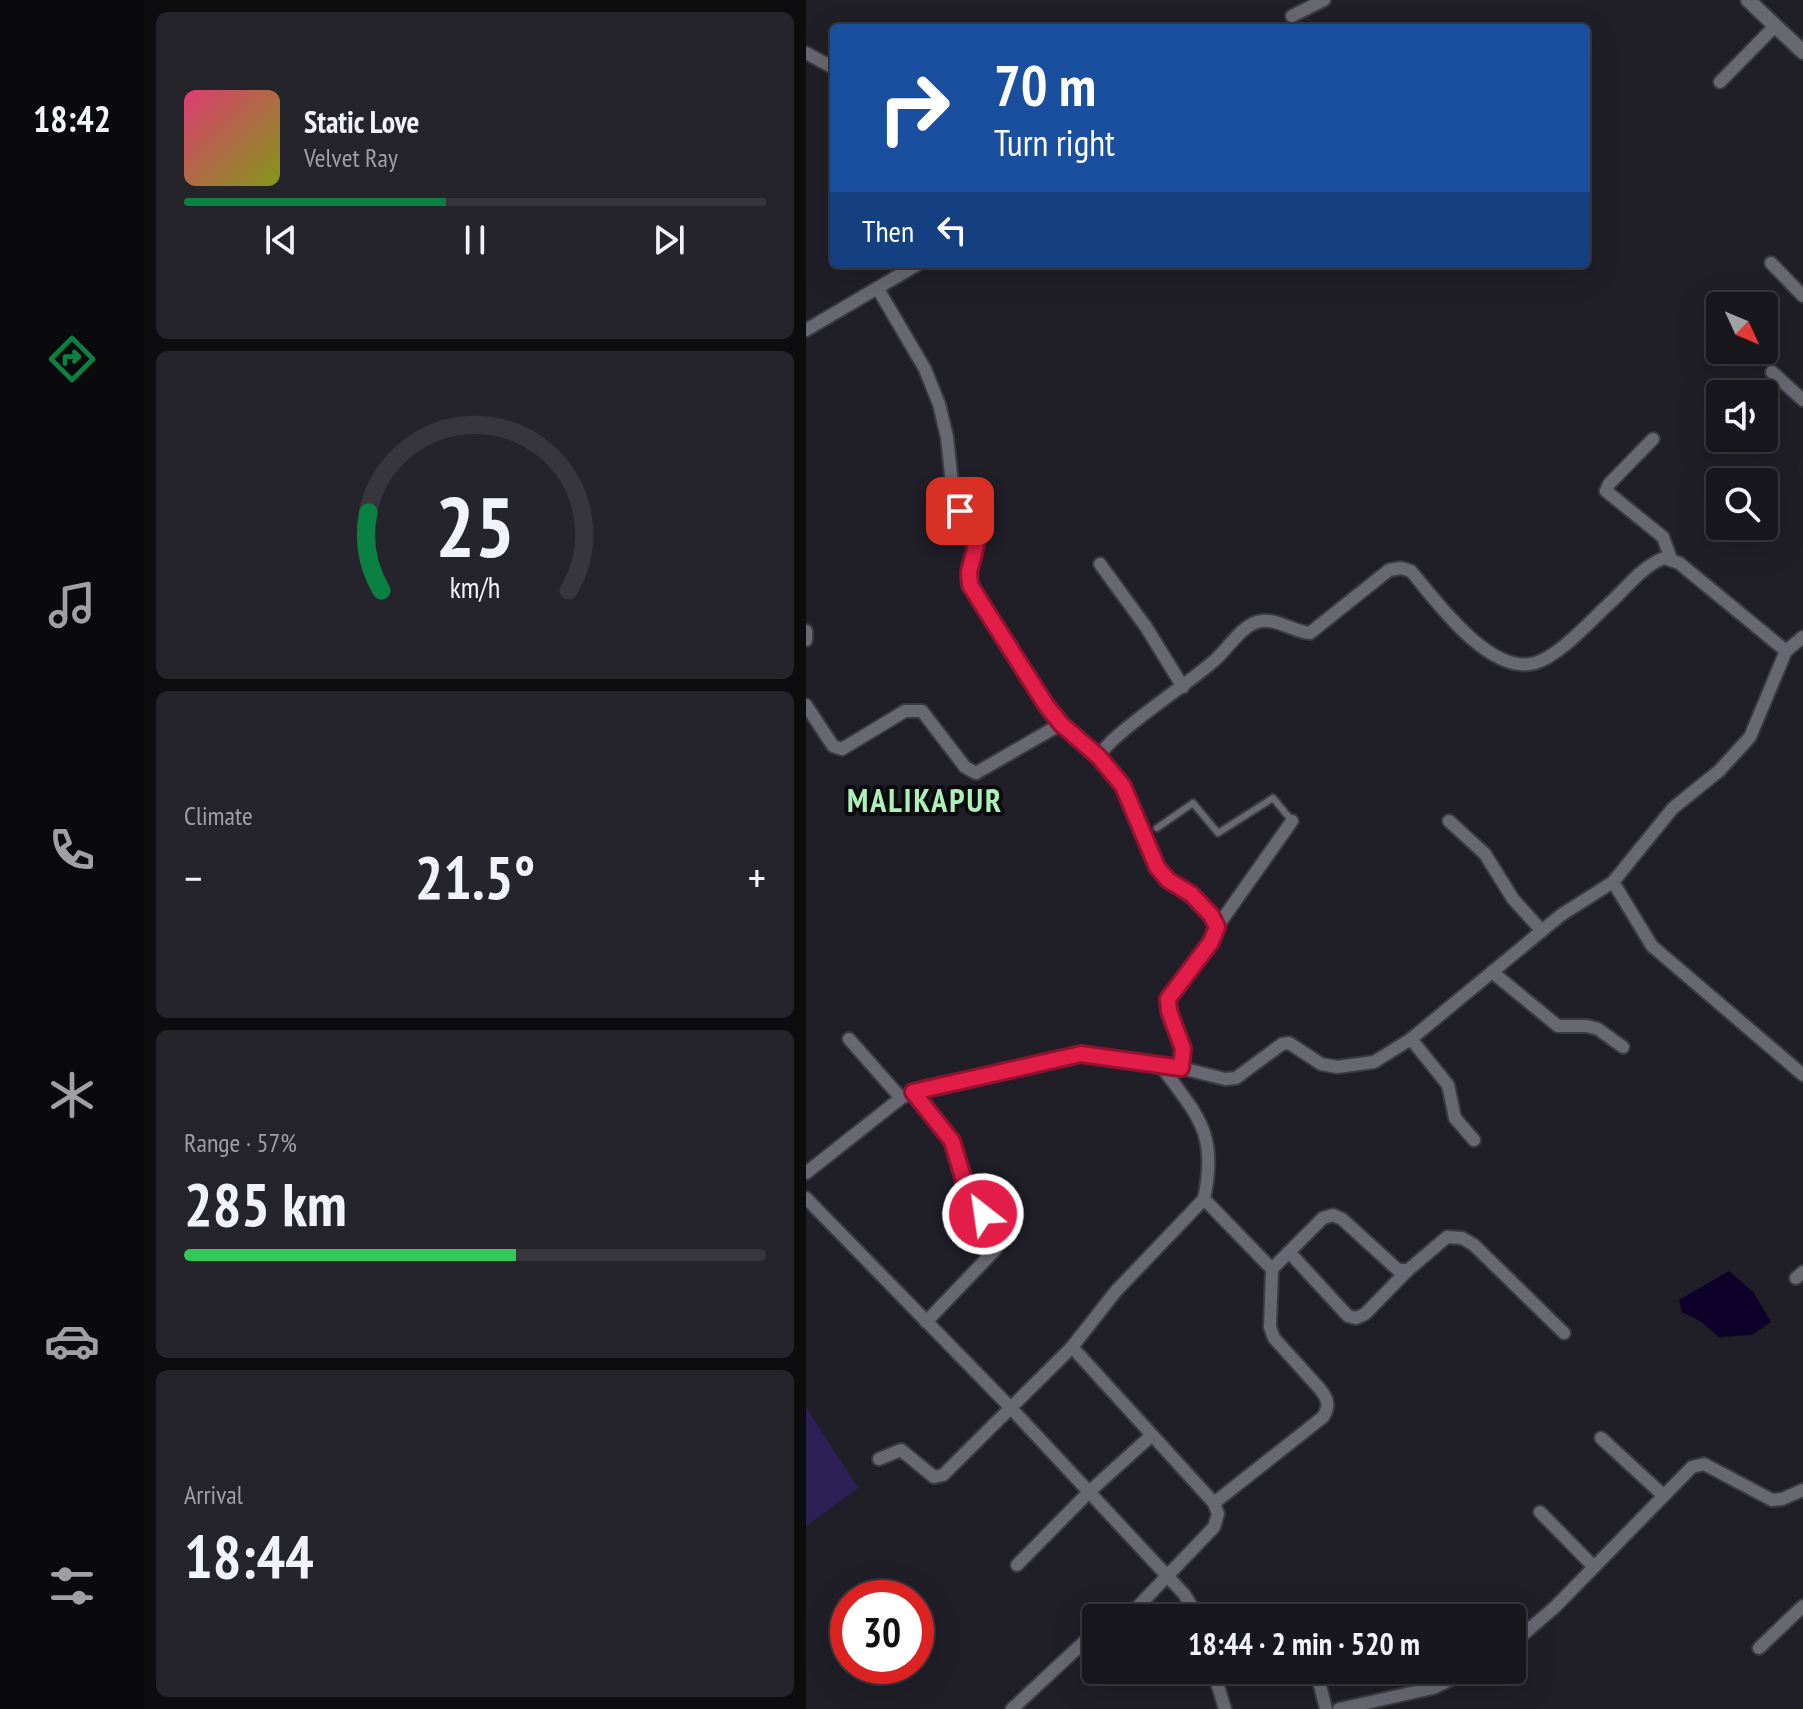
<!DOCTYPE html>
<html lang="en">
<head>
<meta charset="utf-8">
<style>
  body { margin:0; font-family:"PT Sans Narrow",sans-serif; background:#25242b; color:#f1f3f6; height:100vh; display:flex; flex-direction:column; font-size:30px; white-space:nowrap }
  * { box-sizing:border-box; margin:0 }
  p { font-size:26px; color:#9f9fa4 }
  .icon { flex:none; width:44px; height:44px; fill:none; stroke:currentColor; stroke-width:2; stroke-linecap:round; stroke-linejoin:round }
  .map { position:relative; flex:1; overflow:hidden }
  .sheet { display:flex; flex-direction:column; gap:12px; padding:12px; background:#0d0d10; width:662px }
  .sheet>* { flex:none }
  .hud { position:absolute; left:24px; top:24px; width:760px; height:244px; border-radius:8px; box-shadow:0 8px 32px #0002,0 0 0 2px #36363c; background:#1a4fa0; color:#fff; overflow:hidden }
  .needle { width:52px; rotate:134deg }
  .buttons { position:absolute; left:900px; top:292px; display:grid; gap:16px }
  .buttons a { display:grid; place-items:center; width:72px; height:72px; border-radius:8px; background:#18171e; box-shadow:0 8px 32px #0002,0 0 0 2px #36363c; font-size:40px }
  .speed { position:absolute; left:24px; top:1580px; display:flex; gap:16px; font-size:40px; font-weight:700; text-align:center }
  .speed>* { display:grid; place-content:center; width:104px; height:104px; border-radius:50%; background:#18171e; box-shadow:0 8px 32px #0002,0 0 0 2px #36363c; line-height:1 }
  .speed .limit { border:12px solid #d22; background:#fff; color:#111 }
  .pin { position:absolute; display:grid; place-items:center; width:68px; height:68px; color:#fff; margin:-34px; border-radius:16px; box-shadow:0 4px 12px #0006 }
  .me { position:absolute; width:88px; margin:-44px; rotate:330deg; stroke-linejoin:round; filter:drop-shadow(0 0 6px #0008) }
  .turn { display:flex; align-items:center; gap:28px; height:168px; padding:0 32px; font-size:36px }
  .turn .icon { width:104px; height:104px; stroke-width:2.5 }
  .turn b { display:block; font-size:56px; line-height:68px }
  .then { display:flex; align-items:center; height:76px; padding:0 32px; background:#0003; gap:16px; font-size:30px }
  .big { font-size:60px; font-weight:600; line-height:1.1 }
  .sheet .tile { flex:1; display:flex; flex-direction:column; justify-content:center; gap:12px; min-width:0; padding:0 28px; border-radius:12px; background:#25242b }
  .sheet .dial { align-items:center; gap:0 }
  .dial svg { height:208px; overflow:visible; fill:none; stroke:#36363c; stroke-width:7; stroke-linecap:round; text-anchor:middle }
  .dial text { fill:#f1f3f6; stroke:none }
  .song { display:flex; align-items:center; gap:24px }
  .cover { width:96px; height:96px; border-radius:12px; background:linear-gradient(135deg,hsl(340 70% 55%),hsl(70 70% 35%)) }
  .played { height:8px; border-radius:4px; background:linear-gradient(90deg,#0b8043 45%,#36363c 45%) }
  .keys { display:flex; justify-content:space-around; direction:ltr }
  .heat { display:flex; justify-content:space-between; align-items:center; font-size:44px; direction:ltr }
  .charge { height:12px; border-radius:6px; background:linear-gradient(90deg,#34c759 57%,#36363c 0) }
  .trip { position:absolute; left:276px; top:1604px; width:444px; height:80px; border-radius:8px; background:#18171e; box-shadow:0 8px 32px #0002,0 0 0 2px #36363c; font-weight:600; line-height:80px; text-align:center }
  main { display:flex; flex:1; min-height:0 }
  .tabs { display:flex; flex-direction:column; width:144px; justify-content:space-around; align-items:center; background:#0a090c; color:#9f9fa4 }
  .tabs .icon { width:56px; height:56px }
  .tabs .active { color:#0b8043 }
  .tabs b { font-size:36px; color:#f1f3f6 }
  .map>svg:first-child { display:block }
</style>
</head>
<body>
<main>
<nav class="tabs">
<b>18:42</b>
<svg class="icon active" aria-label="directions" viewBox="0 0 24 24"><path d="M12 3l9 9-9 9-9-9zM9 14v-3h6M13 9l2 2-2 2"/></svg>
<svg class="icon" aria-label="music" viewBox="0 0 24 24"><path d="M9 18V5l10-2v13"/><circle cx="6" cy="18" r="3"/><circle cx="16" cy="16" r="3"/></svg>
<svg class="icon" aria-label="phone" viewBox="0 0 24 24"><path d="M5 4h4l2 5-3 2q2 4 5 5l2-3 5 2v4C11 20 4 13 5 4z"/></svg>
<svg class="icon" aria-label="climate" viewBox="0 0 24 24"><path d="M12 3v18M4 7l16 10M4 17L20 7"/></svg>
<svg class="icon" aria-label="car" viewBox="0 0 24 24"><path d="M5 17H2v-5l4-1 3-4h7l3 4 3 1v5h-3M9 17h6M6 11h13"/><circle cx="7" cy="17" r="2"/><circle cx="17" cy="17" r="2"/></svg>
<svg class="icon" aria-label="filters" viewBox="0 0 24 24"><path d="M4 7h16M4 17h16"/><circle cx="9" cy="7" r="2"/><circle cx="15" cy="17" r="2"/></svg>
</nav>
<section class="sheet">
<div class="tile">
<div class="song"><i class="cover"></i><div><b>Static Love</b><p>Velvet Ray</p></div></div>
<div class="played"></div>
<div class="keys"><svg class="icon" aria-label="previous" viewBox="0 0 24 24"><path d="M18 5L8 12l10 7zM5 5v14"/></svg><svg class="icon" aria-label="pause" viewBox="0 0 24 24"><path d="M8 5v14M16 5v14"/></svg><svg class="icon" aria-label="next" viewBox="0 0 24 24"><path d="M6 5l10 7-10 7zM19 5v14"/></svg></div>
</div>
<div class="tile dial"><svg viewBox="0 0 100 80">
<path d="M14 69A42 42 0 1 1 86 69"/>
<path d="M14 69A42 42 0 0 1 9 39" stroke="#0b8043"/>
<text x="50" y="56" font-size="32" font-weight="700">25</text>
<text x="50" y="72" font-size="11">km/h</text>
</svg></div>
<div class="tile"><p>Climate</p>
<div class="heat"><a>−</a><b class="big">21.5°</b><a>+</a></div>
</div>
<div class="tile"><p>Range · 57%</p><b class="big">285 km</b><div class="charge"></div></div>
<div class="tile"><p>Arrival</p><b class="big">18:44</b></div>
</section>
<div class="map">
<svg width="997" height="1709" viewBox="0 0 997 1709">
  <rect width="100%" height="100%" fill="#201f28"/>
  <path fill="#2c2056" d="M0,1407L52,1488L0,1526Z"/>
  <path fill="#0d012a" d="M923,1271L948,1293L965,1322L946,1335L913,1337L894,1321L876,1312L873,1300Z"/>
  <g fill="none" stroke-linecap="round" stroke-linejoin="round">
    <g stroke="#3b3a41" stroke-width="10">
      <path id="service" d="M351,828L387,803L412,833L467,798L486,821"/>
    </g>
    <g stroke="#3b3a41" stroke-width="16">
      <g id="minor">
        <path d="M486,16L518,0"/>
        <path d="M0,53L28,68"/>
        <path d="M914,82L968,27"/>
        <path d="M965,263L997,296"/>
        <path d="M72,289L119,369L133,404L141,437L147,493L170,546L163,572L164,585C201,647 236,710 293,757"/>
        <path d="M0,330L112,264"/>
        <path d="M966,372L997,400"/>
        <path d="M847,439L803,484L800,491L857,537L865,559"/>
        <path d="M294,564L340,627L377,687"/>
        <path d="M0,631V640"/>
        <path d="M0,705L27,746L36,749L99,711H116L159,767L170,773L255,724"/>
        <path d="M643,821L679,854L707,899L736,931"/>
        <path d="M807,882L846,946L997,1075"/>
        <path d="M411,927L486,821"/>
        <path d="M686,972L752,1026H781L792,1029L817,1047"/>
        <path d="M43,1039L95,1098"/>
        <path d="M605,1039L642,1085L649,1118L668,1140"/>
        <path d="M375,1068L419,1079L430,1078L476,1044L483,1043L515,1064L531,1067L568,1062L605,1039L755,915L807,882L867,808L913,771L944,737L980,651"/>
        <path d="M107,1092L146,1141L164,1195L191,1232L193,1241L189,1250L120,1322"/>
        <path d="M0,1173L95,1098L115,1088L275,1054L375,1068L377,1049L363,1011L362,999L405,942L411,927C395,896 371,893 354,871C338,851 336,824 325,802C317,785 305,771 293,757C301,736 387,681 410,659C423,647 435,627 451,622C468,616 487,632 504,633L583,570L595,568L605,571C630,601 684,676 729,663C754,656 787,618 806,601C822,586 837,566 858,558L873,563L980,651L997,637"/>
        <path d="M0,1198L204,1407L378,1594L393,1618"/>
        <path d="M398,1199L466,1269"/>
        <path d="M483,1252L542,1316L550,1318L559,1314L602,1270"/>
        <path d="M990,1278L997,1272"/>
        <path d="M266,1347L408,1503L412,1514L408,1527L321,1618"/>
        <path d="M795,1438L857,1495"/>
        <path d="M73,1459L95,1450L128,1477L137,1475L266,1347L310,1291L398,1199C412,1133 392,1117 356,1067"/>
        <path d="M408,1503L517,1417C524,1406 522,1399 514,1389L468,1338L464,1327L466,1269L517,1218L527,1215L536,1219L592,1270H602L641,1237L656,1238L668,1245L758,1333"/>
        <path d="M734,1512L788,1567"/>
        <path d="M211,1565L283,1492L346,1435"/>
        <path d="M458,1618L478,1612L494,1618"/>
        <path d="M706,1644L749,1607L886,1467L898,1464L966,1500L976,1499L997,1490"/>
        <path d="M953,1648L997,1606"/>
        <path d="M407,1670L419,1709"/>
        <path d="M510,1670L520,1709"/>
        <path d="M206,1709L279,1641L290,1642"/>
        <path d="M533,1709L627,1688L664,1670"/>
      </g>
    </g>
    <g stroke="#3b3a41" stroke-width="18">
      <path id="tertiary" d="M942,0L997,52"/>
    </g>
    <use href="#service" stroke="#686872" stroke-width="6"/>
    <use href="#minor" stroke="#686872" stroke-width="12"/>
    <use href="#tertiary" stroke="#686872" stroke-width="14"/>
  </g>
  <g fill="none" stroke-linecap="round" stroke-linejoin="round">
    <g stroke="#92132f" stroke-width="20">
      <path id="route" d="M154,511L170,546L163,572L164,585L179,609L240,705L255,724L293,757L317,786L351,867L362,880L385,894L405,915L411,927L405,942L362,999L363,1011L377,1049L375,1068L275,1054L107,1092L146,1141L160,1187L177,1214"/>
    </g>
    <use href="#route" stroke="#e11d48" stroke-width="14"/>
  </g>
  <g text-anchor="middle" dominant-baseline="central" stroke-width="8" stroke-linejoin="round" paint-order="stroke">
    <g font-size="32" font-weight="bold" letter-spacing="2" fill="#aef0b9" stroke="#0a090d">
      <text x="119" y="800">MALIKAPUR</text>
    </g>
  </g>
</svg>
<div class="buttons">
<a><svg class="needle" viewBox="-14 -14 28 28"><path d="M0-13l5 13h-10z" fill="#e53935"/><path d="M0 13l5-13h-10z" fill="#9f9fa4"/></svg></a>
<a><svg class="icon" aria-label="sound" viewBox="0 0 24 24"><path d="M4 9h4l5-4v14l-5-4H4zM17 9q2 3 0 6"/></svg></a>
<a><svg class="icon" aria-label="search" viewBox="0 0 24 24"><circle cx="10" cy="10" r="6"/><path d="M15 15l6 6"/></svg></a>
</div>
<div class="speed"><div class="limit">30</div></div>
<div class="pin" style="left:154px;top:511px;background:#d93025"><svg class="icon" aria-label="arrive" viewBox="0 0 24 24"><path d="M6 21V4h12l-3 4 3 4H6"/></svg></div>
<svg class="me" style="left:177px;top:1214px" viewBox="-20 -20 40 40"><circle r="17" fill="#e11d48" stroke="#fff" stroke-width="3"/><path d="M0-11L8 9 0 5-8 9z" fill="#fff"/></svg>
<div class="trip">18:44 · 2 min · 520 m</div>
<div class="hud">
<div class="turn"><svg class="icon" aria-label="right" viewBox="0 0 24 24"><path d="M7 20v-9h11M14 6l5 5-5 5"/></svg><div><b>70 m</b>Turn right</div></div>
<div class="then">Then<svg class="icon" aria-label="left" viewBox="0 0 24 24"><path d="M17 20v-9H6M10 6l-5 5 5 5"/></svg></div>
</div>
</div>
</main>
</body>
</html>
